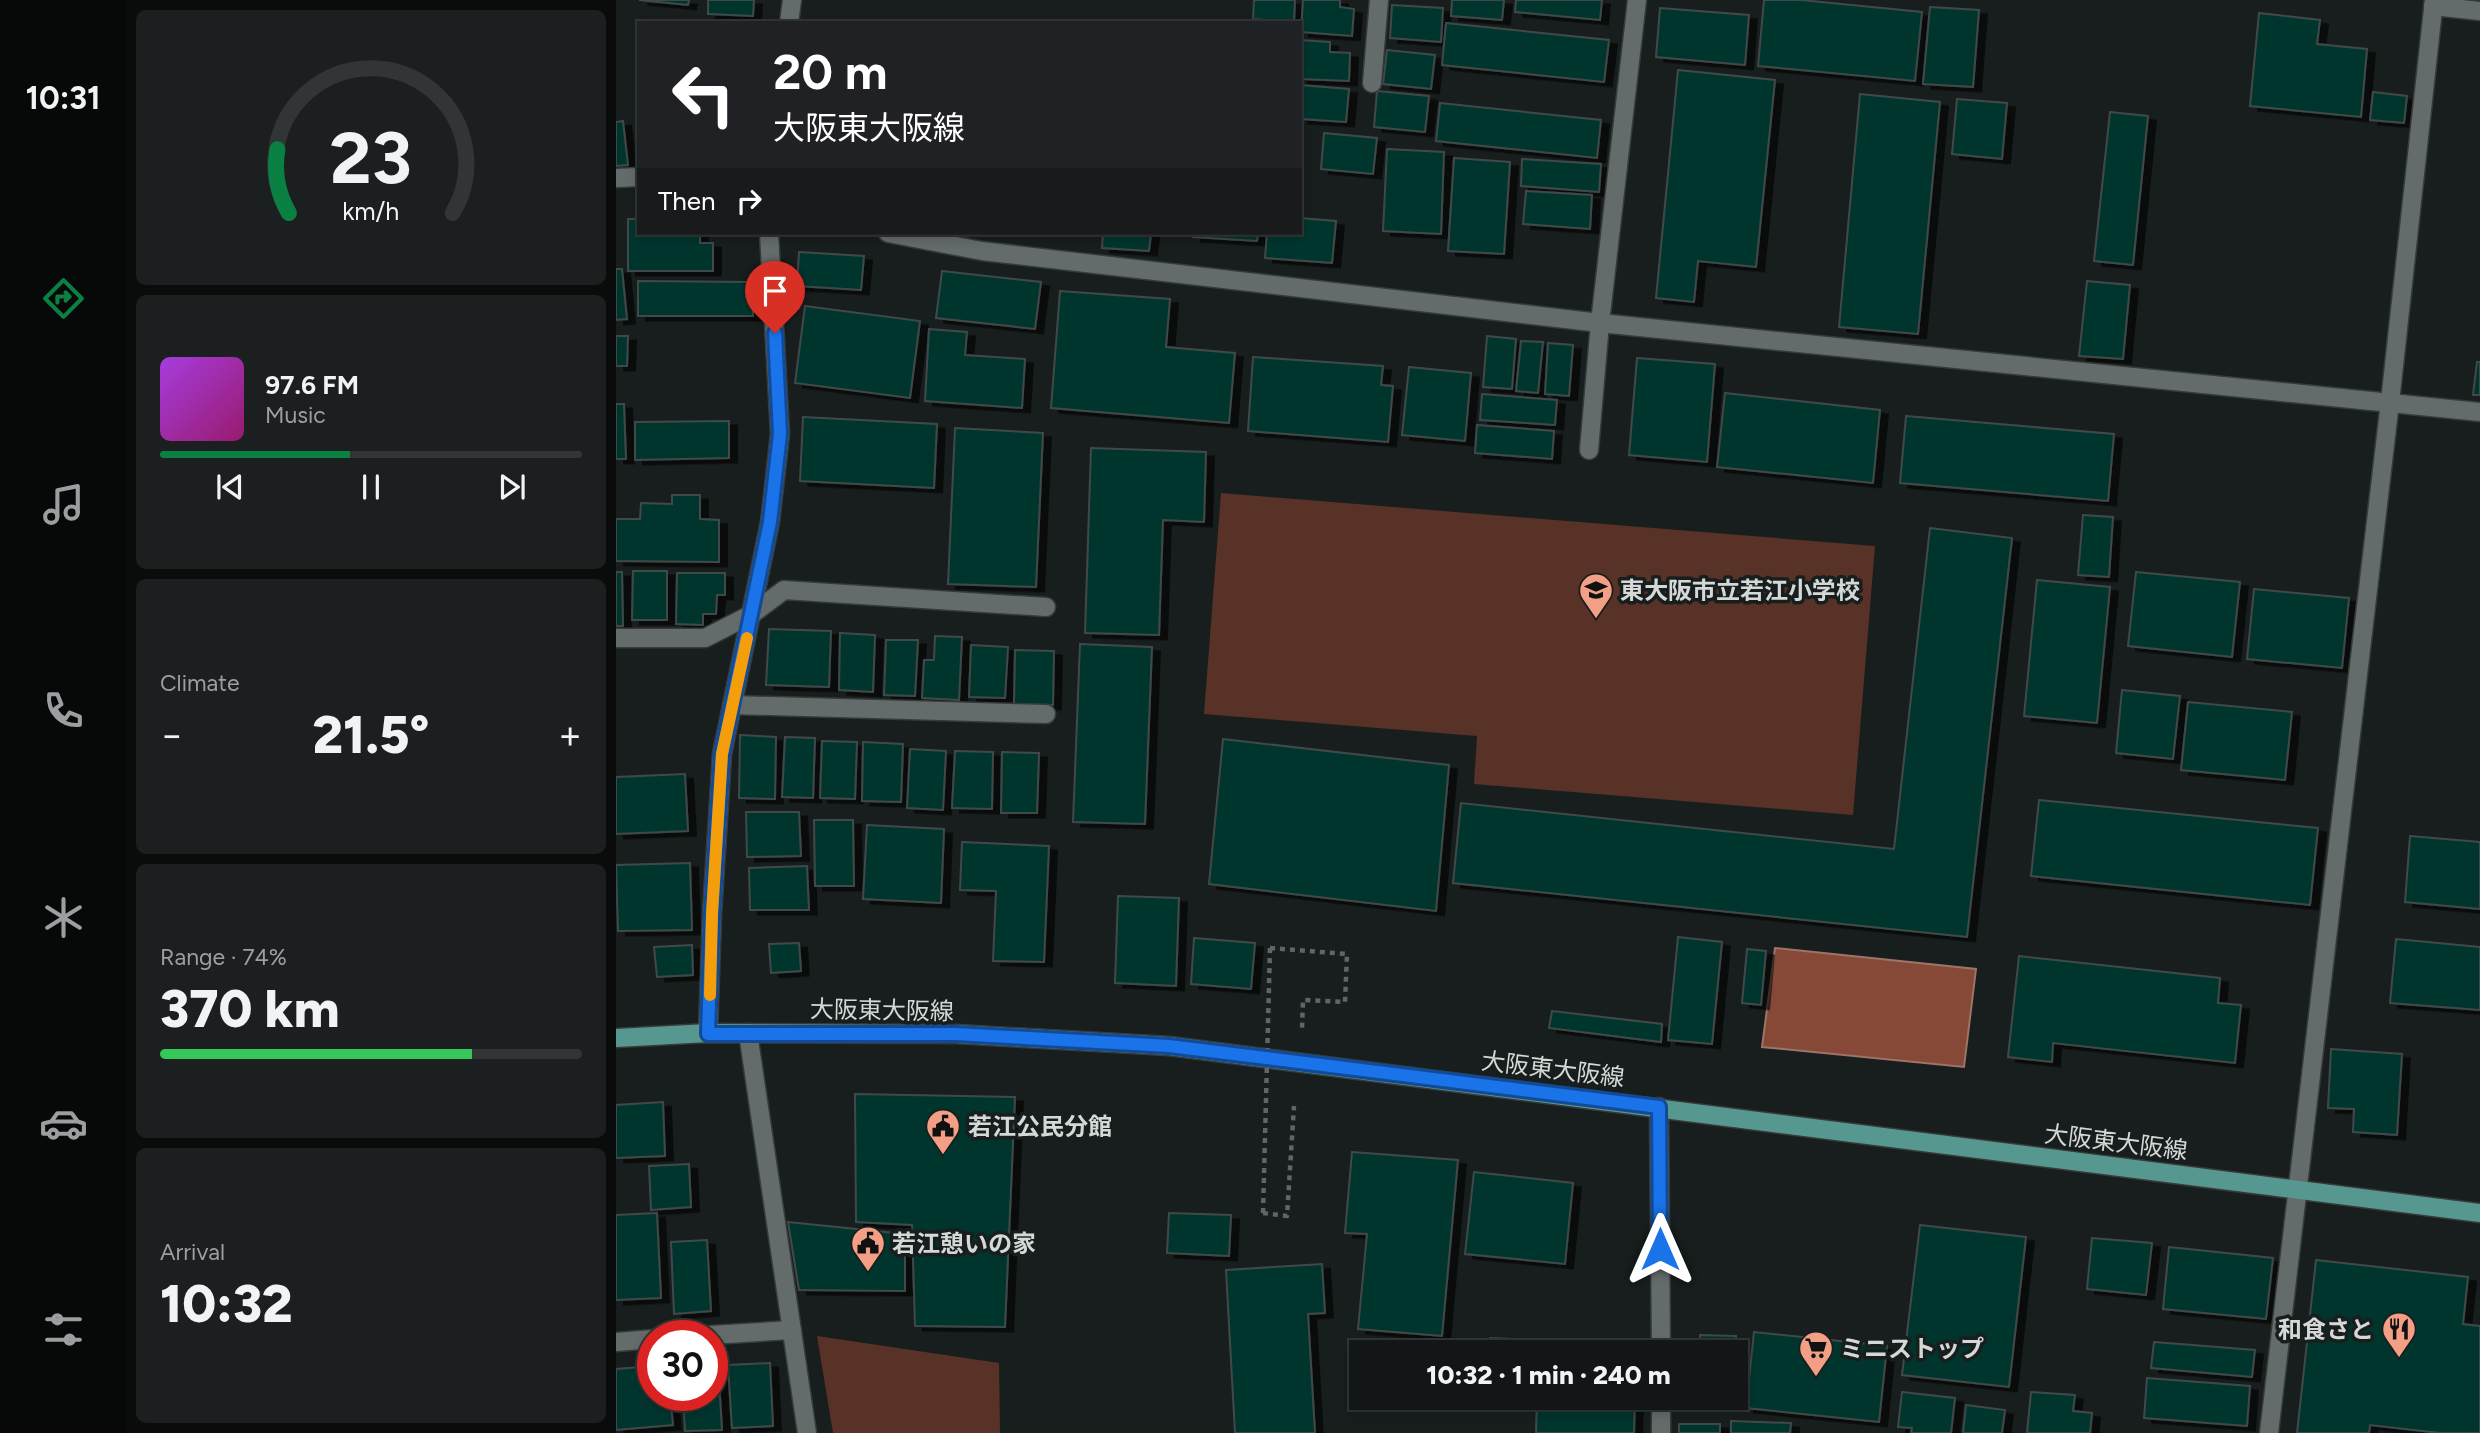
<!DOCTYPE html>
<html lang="en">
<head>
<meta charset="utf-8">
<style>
  body { margin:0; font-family:Figtree,"Noto Sans JP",sans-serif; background:#1b1f1f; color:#f1f3f6; height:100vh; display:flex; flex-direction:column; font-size:26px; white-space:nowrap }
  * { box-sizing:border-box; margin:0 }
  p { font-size:23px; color:#9c9fa1 }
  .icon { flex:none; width:38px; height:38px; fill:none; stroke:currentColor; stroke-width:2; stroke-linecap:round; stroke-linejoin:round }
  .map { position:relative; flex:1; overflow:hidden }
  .sheet { display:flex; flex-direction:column; gap:10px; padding:10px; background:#0a0c0c; width:490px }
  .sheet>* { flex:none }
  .guide { position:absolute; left:21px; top:21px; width:665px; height:214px; border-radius:0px; box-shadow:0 4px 10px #0003,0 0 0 2px #313535; background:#202124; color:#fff; overflow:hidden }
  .speed { position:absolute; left:21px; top:1320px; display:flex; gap:14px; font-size:35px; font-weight:700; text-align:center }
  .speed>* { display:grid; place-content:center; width:91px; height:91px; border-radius:50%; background:#121616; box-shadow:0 4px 10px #0003,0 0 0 2px #313535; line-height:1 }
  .speed .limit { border:10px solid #d22; background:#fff; color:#111 }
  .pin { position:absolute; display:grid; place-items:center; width:60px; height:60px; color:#fff; margin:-72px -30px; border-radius:50% 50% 50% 0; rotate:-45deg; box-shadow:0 0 7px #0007 }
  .pin .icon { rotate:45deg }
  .me { position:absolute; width:77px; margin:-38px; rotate:0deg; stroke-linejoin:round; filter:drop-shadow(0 0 5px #0008) }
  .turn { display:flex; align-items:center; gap:24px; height:147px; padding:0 21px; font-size:32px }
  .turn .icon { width:91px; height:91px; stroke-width:2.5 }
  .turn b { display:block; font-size:49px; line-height:60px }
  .then { display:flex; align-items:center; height:66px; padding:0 21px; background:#0003; gap:14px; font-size:26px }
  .big { font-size:52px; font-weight:800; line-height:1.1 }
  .sheet .card { flex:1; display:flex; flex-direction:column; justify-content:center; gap:10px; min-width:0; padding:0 24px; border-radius:10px; background:#1b1f1f }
  .sheet .dial { align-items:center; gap:0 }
  .dial svg { height:182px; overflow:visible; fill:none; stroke:#313535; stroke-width:7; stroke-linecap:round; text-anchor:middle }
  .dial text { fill:#f1f3f6; stroke:none }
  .song { display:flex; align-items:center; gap:21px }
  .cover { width:84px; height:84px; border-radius:10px; background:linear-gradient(135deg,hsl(280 70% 55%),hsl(320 70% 35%)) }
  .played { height:7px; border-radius:4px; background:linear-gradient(90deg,#0b8043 45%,#313535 45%) }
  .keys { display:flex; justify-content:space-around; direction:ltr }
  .heat { display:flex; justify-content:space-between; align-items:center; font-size:38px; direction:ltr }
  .charge { height:10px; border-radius:5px; background:linear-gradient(90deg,#34c759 74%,#313535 0) }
  .trip { position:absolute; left:733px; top:1340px; width:399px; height:70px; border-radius:0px; background:#121616; box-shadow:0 4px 10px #0003,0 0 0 2px #313535; font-weight:800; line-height:70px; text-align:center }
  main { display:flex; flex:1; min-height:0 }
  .tabs { display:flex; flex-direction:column; width:126px; justify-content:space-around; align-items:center; background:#070909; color:#9c9fa1 }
  .tabs .icon { width:49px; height:49px }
  .tabs .active { color:#0b8043 }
  .tabs b { font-size:32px; color:#f1f3f6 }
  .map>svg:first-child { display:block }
</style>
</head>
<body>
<main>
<nav class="tabs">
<b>10:31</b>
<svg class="icon active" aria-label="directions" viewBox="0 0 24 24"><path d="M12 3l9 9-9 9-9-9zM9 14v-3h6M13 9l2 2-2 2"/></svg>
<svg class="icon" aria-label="music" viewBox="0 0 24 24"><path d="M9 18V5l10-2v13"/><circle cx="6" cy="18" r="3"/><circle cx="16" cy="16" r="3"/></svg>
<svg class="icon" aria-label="phone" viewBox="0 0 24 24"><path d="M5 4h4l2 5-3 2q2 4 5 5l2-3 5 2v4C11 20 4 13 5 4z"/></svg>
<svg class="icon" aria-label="climate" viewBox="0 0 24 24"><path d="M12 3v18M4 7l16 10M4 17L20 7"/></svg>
<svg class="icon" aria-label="car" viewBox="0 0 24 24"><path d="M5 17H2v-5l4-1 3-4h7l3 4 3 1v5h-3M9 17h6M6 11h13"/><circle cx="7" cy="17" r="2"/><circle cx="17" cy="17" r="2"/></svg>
<svg class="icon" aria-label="filters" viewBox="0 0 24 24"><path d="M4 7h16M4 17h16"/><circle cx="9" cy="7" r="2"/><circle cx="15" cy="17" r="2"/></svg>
</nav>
<section class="sheet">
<div class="card dial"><svg viewBox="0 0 100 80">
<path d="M14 69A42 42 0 1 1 86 69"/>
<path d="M14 69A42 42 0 0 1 9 41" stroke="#0b8043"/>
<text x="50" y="56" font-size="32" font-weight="700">23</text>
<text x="50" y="72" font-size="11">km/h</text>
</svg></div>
<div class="card">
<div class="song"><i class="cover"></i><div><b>97.6 FM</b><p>Music</p></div></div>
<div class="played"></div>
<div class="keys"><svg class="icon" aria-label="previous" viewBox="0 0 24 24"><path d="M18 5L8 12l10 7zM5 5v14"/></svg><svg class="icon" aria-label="pause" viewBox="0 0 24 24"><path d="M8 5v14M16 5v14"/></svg><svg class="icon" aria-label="next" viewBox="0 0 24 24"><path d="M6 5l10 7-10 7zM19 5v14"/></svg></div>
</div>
<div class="card"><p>Climate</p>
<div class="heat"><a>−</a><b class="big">21.5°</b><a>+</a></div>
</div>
<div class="card"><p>Range · 74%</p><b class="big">370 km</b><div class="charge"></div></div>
<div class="card"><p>Arrival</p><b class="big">10:32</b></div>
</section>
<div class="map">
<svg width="1864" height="1433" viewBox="0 0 1864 1433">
  <defs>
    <filter id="shadow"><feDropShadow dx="8" dy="4.5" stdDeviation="0" flood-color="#0009"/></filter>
  </defs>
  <rect width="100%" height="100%" fill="#181e1d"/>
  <g fill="#583227">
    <path d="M605,493L1259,546L1237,815L858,784L861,736L588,714Z"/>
    <path d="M201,1336L383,1363L384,1433H217Z"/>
  </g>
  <path fill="#864937" stroke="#9d7467" stroke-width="2" d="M1159,948L1360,969L1348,1067L1146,1047Z"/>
  <g fill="#00352f" stroke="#414948" stroke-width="2" filter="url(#shadow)">
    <path d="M23,0H73L72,5Z"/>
    <path d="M92,0H138L137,16L92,14Z"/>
    <path d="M638,0H679L678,22L637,19Z"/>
    <path d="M687,0H724V7L738,9L736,36L685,32Z"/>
    <path d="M836,0H888L886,20L835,16Z"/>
    <path d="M900,0H986L984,20L899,12Z"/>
    <path d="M1148,0H1185L1306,12L1299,81L1142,66Z"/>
    <path d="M776,5L827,8L825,42L774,38Z"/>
    <path d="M1314,7L1363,10L1357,87L1307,84Z"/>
    <path d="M1044,8L1133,15L1129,65L1040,57Z"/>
    <path d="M1643,13L1704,20L1701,44L1751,49L1745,117L1634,106Z"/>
    <path d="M830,23L993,40L988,82L826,65Z"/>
    <path d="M684,40L714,42V52L734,53L733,81L684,79Z"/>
    <path d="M771,50L819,55L815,89L767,84Z"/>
    <path d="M1062,70L1159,80L1140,267L1082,261L1078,302L1040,298Z"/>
    <path d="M684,85L733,89L730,122L684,119Z"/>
    <path d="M761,91L813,96L809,132L758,127Z"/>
    <path d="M1757,92L1791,96L1788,123L1754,120Z"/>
    <path d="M1244,94L1324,102L1302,334L1223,327Z"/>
    <path d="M1341,99L1391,103L1386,159L1336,154Z"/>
    <path d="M824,103L985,120L981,158L820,141Z"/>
    <path d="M1494,112L1532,116L1517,265L1478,261Z"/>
    <path d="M7,121L12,165L0,166V122Z"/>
    <path d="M708,133L761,138L757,174L705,169Z"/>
    <path d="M771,149L828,152L825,234L767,231Z"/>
    <path d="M838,158L894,162L888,254L832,251Z"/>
    <path d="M906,159L985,164L983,192L905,186Z"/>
    <path d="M910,191L976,195L974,229L907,224Z"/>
    <path d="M684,218L720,221L716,263L649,258L651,233H684Z"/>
    <path d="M12,219H23V233H84V243H97V271H12Z"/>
    <path d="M487,233H535L533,251L486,248Z"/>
    <path d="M577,233H642L641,241L577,237Z"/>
    <path d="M183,252L248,256L245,290L181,286Z"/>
    <path d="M0,269H6L11,319L0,320Z"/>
    <path d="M326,271L425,282L419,329L320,318Z"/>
    <path d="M22,281L136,282L137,316H22Z"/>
    <path d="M1471,281L1514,285L1507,359L1463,356Z"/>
    <path d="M444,291L554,299L550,347L619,353L613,423L435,408Z"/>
    <path d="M189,306L304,321L294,398L179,383Z"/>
    <path d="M313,329L351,332L349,355L409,359L406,408L309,401Z"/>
    <path d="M0,336H12L11,366H0Z"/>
    <path d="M871,336L900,339L896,389L867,387Z"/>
    <path d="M905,341L927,342L922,393L900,391Z"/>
    <path d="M932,343L957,345L953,396L929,394Z"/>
    <path d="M637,357L767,366L765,385L777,386L772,442L632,431Z"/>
    <path d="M1021,358L1099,364L1091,462L1013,455Z"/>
    <path d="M1861,362H1864V395H1857Z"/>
    <path d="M793,367L855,373L849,441L786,435Z"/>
    <path d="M1109,393L1264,410L1257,483L1101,467Z"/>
    <path d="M866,394L941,400L939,425L864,420Z"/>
    <path d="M0,404H8L10,459H0Z"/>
    <path d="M1290,416L1498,434L1492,501L1284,483Z"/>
    <path d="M187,417L321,424L318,488L184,481Z"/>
    <path d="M113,421V458L19,460V422Z"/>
    <path d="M861,425L938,431L936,459L859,453Z"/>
    <path d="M339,428L427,433L420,587L332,584Z"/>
    <path d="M475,448L590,452L588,522L547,520L543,635L469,633Z"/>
    <path d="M56,495H84V519L103,520V562L0,561V519H24L25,503L56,504Z"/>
    <path d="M1467,515L1497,517L1493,577L1462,575Z"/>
    <path d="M1314,528L1396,538L1351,937L837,883L845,803L1278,849Z"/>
    <path d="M17,571H51V620H16Z"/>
    <path d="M0,572H6L7,626H0Z"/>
    <path d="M1520,572L1624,582L1616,657L1512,646Z"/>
    <path d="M61,573H109V595H101L100,614H87V625L60,624Z"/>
    <path d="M1421,580L1494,587L1481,723L1408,716Z"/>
    <path d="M1638,589L1733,598L1726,668L1631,659Z"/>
    <path d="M153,629L215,631L213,687L150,685Z"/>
    <path d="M224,633L259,635L257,692L223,690Z"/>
    <path d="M319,636L346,637L343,700L306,698L308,660H318Z"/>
    <path d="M270,640H302L299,696L268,695Z"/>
    <path d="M464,644L536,647L529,824L457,822Z"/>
    <path d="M355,645L392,647L389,698L353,697Z"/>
    <path d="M399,650L438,651L437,705L398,704Z"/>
    <path d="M1506,690L1564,696L1557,759L1500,753Z"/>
    <path d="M1572,702L1676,712L1669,780L1565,770Z"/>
    <path d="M124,735L160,737L159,799L123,798Z"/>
    <path d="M169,737L199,738L197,798L166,797Z"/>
    <path d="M607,739L833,765L820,911L593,884Z"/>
    <path d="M206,741L241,742L239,799L204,798Z"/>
    <path d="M247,742L287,744L285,802L246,801Z"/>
    <path d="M294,749L330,751L327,810L291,808Z"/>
    <path d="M339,751L377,752L376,809L336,808Z"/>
    <path d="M386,752L423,753L421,813H385Z"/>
    <path d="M69,774L72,831L0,834V777Z"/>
    <path d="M1423,800L1702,828L1694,905L1415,876Z"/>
    <path d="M130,812H183L185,856L131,857Z"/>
    <path d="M198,820H237L238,886H199Z"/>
    <path d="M251,825L328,829L325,903L247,899Z"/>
    <path d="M1794,836L1864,842V909L1789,902Z"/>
    <path d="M346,842L433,846L428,962L377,961L380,891L344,890Z"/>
    <path d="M74,863L76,930L2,931L0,865Z"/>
    <path d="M191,866L193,910H134L133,868Z"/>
    <path d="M502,896L563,898L560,986L499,983Z"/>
    <path d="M1062,937L1106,942L1096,1044L1052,1040Z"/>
    <path d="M578,938L639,943L635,989L575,984Z"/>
    <path d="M1780,939L1864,947V1010L1774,1003Z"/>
    <path d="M183,943L185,971L155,973L153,944Z"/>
    <path d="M76,945L77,975L41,977L38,947Z"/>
    <path d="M1131,949L1150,951L1145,1005L1126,1003Z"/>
    <path d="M1403,956L1604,978L1602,1003L1625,1005L1619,1063L1437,1043L1436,1062L1392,1057Z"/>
    <path d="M936,1011L1046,1024L1045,1042L933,1028Z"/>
    <path d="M1715,1049L1786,1054L1781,1135L1737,1132L1738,1109L1712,1108Z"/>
    <path d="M239,1094L399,1097L389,1327L299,1326L296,1225L240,1222Z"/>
    <path d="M47,1102L49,1156L0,1158V1105Z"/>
    <path d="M736,1152L842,1160L826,1336L742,1329L751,1234L729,1233Z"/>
    <path d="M73,1164L75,1207L35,1210L33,1166Z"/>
    <path d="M858,1172L957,1183L949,1264L849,1254Z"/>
    <path d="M41,1213L45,1298L0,1300V1215Z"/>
    <path d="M553,1213L615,1215L613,1256L551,1253Z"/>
    <path d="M172,1222L289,1234V1291L183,1290Z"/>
    <path d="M1304,1225L1410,1237L1393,1387L1286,1375Z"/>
    <path d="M1476,1238L1536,1243L1530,1295L1471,1289Z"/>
    <path d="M91,1240L95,1311L58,1314L55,1242Z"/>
    <path d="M1553,1247L1657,1258L1650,1319L1547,1309Z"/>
    <path d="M1700,1260L1852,1277L1847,1324L1864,1326V1433H1824L1754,1425L1753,1433H1681Z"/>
    <path d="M706,1264L709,1313L692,1314L699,1433H619L610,1270Z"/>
    <path d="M1138,1332L1271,1346L1263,1422L1130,1408Z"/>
    <path d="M1084,1335L1120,1336V1353H1084Z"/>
    <path d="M874,1338L976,1342V1353H874Z"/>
    <path d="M1538,1342L1639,1350L1636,1377L1535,1368Z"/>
    <path d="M102,1363L106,1430L69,1431L67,1395H96V1364Z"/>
    <path d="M154,1363L157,1426L116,1428L112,1365Z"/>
    <path d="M37,1366V1395H54L57,1425L0,1430V1369Z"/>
    <path d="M1531,1378L1634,1386L1631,1426L1528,1418Z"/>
    <path d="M1286,1392L1339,1398L1335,1433H1295L1296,1428L1282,1427Z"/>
    <path d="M1415,1392L1459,1395L1457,1411L1476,1413L1474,1433H1411Z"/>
    <path d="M921,1398H1019L1018,1433H920Z"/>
    <path d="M1350,1405L1389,1410L1386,1433H1347Z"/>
    <path d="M1115,1421L1175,1423L1174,1433H1115Z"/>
    <rect x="1063" y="1424" width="41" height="9"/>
  </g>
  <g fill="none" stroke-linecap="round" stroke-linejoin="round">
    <g stroke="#363a39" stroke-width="21">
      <g id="lane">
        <path d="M1817,6L1864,11"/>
        <path d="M973,450L984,323"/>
      </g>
    </g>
    <g stroke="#363a39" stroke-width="21">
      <g id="street">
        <path d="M173,23L176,0"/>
        <path d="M756,83L763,0"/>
        <path d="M0,178L23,177"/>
        <path d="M272,233L366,251L984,323L1864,412"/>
        <path d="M984,323L1021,0"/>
        <path d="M0,638H89L136,614L168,590L430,607"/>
        <path d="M116,705L430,714"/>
        <path d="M92,1033L96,914L106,754L154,522L164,434L153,233"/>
        <path d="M132,1033L191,1433"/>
        <path d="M1043,1107L1045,1353"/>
        <path d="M95,1335L176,1330"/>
        <path d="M0,1342L37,1339"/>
        <path d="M1045,1398V1433"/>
        <path d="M1653,1433L1774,402L1818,0"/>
      </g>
    </g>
    <g stroke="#363a39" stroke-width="21">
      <path id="primary" d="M0,1038L92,1033L340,1034L553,1046L1864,1213"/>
    </g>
    <g stroke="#616665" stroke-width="4.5" stroke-dasharray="5 5" stroke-linecap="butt">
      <path d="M654,948L731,954L729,1002L687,1000L686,1029"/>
      <path d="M647,1213L671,1216L678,1106"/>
    </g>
    <use href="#lane" stroke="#646c6b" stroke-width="18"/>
    <use href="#street" stroke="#646c6b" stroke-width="18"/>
    <use href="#primary" stroke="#56988f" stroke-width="18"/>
    <path stroke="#616665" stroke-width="4.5" stroke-dasharray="5 5" stroke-linecap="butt" d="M647,1213L654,948"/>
  </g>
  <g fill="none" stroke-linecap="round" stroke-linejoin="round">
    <g stroke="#114b97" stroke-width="18">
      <path id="route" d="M159,333L164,434L154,522L106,754L96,914L92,1034H340L553,1046L1043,1107L1044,1249"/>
    </g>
    <use href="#route" stroke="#1a73e8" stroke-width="12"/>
    <path stroke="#f59e0b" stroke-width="12" d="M94,995L96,914L106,754L131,638"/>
  </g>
  <defs>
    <g id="school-pin" transform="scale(1.75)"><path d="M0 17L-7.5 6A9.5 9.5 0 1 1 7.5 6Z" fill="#f39f85" stroke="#181e1d"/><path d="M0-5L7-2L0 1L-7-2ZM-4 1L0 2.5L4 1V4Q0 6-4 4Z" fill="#111"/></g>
    <g id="civic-pin" transform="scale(1.75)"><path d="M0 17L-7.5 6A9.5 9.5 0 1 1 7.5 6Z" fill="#f39f85" stroke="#181e1d"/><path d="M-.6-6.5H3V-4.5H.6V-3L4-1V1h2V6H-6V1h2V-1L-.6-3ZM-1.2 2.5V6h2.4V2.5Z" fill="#111"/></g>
    <g id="restaurant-pin" transform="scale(1.75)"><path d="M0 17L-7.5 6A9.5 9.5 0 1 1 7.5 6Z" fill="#f39f85" stroke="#181e1d"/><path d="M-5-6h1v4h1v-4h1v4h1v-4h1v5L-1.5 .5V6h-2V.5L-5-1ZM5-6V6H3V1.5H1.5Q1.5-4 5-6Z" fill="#111"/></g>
    <g id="supermarket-pin" transform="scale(1.75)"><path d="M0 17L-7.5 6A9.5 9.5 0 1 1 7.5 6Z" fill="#f39f85" stroke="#181e1d"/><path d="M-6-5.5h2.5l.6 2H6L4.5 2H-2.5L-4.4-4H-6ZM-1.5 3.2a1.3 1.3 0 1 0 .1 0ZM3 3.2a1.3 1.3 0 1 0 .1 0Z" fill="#111"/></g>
  </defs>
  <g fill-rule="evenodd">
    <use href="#school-pin" x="980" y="590"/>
    <use href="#civic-pin" x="327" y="1126"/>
    <use href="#civic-pin" x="252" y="1243"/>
    <use href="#restaurant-pin" x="1783" y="1329"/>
    <use href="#supermarket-pin" x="1200" y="1348"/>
  </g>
  <g text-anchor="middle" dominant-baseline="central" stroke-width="7" stroke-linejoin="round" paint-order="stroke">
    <g font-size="24" font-weight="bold" fill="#d4d9d8" stroke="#181e1d" text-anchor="start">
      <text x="1004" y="590">東大阪市立若江小学校</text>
      <text x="352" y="1126">若江公民分館</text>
      <text x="276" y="1243">若江憩いの家</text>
      <text x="1758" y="1329" text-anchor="end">和食さと</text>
      <text x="1224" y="1348">ミニストップ</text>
    </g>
    <g font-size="24" fill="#d4d9d8" stroke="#181e1d">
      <text transform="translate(266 1010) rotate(1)">大阪東大阪線</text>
      <text transform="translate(937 1069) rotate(7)">大阪東大阪線</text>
      <text transform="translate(1500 1142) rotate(7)">大阪東大阪線</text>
    </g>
  </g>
</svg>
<div class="speed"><div class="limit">30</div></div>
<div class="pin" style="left:159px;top:333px;background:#d93025"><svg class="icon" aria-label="arrive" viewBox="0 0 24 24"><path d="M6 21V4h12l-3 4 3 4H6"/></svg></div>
<svg class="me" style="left:1044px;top:1249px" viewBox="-20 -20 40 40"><path d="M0-17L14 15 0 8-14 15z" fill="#1a73e8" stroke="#fff" stroke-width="4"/></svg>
<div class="trip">10:32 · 1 min · 240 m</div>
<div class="guide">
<div class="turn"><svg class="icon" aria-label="left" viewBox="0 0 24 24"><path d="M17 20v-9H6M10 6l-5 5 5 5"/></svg><div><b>20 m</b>大阪東大阪線</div></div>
<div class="then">Then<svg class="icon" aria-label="right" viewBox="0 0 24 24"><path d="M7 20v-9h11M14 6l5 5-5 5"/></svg></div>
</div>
</div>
</main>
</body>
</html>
